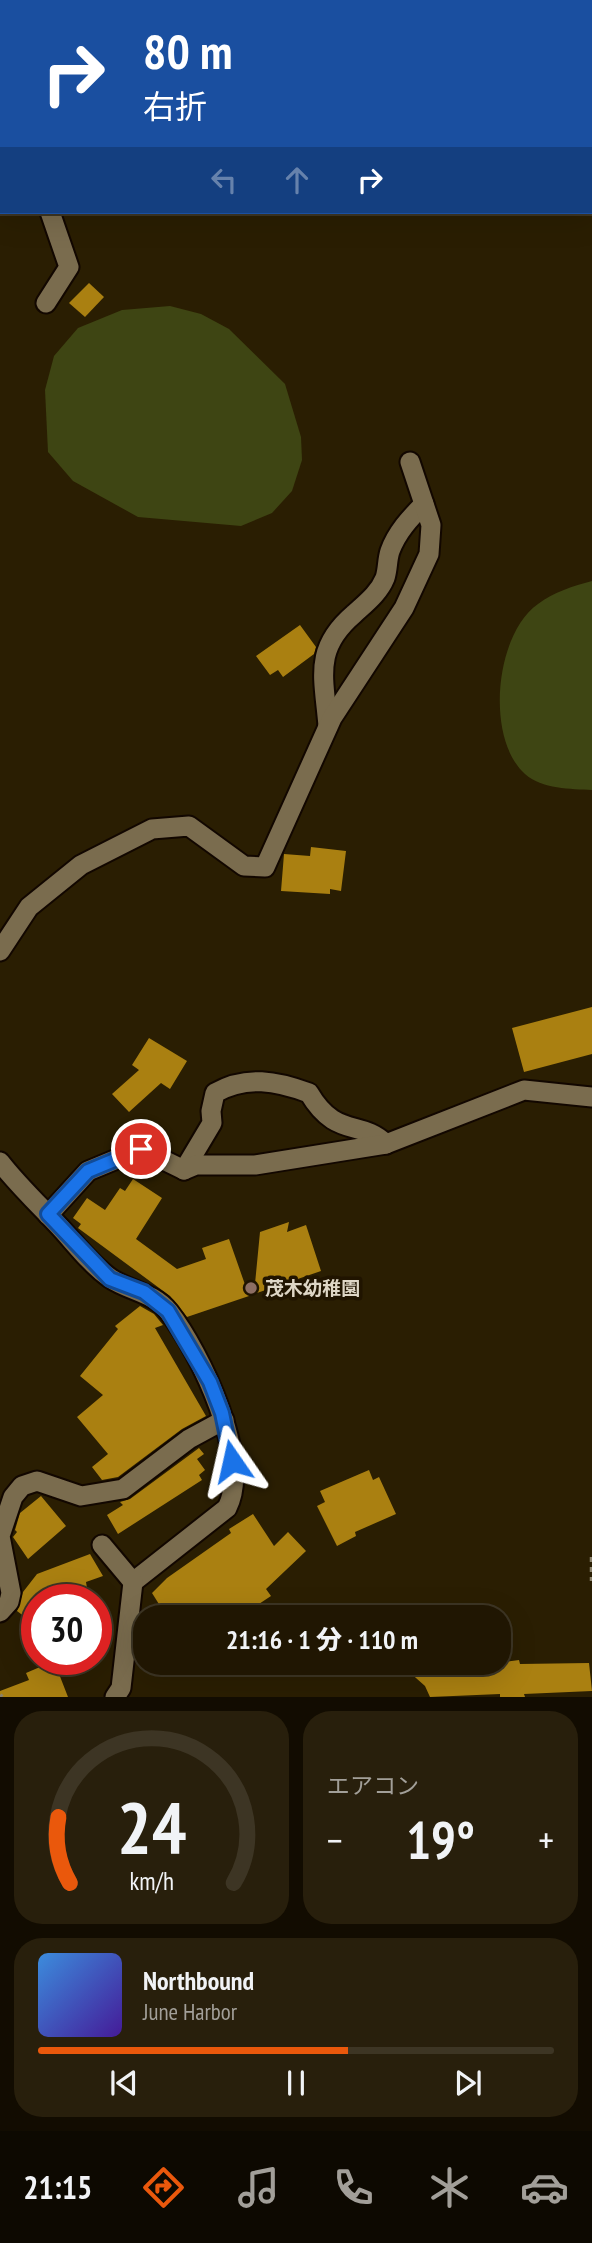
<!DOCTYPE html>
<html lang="ja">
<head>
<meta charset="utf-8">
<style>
  body { margin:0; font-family:"PT Sans Narrow","Noto Sans JP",sans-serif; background:#281f0c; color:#f1f3f6; height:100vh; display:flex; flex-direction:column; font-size:26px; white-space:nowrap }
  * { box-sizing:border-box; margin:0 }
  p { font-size:23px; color:#a29f99 }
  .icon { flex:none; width:38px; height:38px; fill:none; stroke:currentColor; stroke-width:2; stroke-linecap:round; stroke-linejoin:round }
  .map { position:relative; height:1697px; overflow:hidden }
  .side { display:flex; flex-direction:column; gap:14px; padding:14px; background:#120c01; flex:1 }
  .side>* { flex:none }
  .hud { position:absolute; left:0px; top:0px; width:593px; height:214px; box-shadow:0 7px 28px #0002,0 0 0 2px #3d3524; background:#1a4fa0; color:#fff; overflow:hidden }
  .speed { position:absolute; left:21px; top:1584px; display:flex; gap:14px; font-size:35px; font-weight:700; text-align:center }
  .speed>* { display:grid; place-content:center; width:91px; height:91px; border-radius:50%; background:#201602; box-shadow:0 7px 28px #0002,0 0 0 2px #3d3524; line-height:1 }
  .speed .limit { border:10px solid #d22; background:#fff; color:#111 }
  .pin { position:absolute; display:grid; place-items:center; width:60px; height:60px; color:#fff; margin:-30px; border:4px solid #fff; border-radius:50%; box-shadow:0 2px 7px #0007 }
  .me { position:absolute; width:77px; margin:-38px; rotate:349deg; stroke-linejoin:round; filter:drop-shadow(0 0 5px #0008) }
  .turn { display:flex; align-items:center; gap:24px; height:147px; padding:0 28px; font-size:32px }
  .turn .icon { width:91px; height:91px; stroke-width:2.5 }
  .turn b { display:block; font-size:49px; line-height:60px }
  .lanes { display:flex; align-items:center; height:66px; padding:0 28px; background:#0003; justify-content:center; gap:35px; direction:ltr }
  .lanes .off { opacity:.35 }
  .big { font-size:52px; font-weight:800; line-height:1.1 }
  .side .widget { flex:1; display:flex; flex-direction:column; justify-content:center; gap:10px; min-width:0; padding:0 24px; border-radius:28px; background:#281f0c }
  .side .dial { align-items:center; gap:0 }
  .dial svg { height:182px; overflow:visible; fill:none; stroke:#3d3524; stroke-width:7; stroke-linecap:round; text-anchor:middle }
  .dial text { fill:#f1f3f6; stroke:none }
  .song { display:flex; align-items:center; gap:21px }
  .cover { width:84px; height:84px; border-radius:10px; background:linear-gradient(135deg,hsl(210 70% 55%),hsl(260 70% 35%)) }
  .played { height:7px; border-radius:4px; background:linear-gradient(90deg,#ea580c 60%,#3d3524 60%) }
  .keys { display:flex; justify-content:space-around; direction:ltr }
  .heat { display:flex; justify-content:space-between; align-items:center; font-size:38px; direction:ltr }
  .side .tiles { flex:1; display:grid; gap:14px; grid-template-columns:1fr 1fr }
  .widget:last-child { grid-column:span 2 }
  .trip { position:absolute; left:133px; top:1605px; width:378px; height:70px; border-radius:28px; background:#201602; box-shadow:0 7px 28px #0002,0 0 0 2px #3d3524; font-weight:800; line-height:70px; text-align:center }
  .tab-bar { display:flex; height:112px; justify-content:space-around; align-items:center; background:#0d0901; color:#a29f99 }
  .tab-bar .icon { width:49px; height:49px }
  .tab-bar .active { color:#ea580c }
  .tab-bar b { font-size:32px; color:#f1f3f6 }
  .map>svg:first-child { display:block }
</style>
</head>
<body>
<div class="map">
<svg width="592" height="1697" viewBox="0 0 592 1697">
  <rect width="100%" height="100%" fill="#2a1e02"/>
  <g fill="#3e4513">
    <path d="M170,306L201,314L229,329L285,384L301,437L302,460L292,491L272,513L241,526L138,517L73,481L48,452L45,390L54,356L78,328L122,310Z"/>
    <path d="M592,581V790C571,789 542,789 525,774C485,738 495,634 538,604C554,592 573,586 592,581Z"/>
  </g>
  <g fill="#aa8011">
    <path d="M89,283L104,297L85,317L69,303Z"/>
    <path d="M300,625L316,647L314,654L283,677L278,670L270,675L256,656Z"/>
    <path d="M311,847L346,851L341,891L330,889V894L281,891L284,854L310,856Z"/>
    <path d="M592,1007V1054L524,1072L512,1028Z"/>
    <path d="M149,1038L187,1061L170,1089L161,1083L129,1112L112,1094L139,1070L132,1065Z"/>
    <path d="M133,1179L162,1198L136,1239L177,1269L206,1259L202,1248L229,1239L249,1296L187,1317L170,1296L78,1228L81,1224L73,1218L87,1198L105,1210L120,1188L125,1191Z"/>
    <path d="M289,1222L287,1232L306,1225L321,1271L254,1294L260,1232Z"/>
    <path d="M140,1306L154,1314L163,1325L155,1328L206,1416L182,1429L118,1477L102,1480L92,1467L108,1454L77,1417L103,1395L80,1376L118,1329L115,1326Z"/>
    <path d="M199,1448L204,1454L197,1459L205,1470L199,1475L202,1480L118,1534L107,1515L123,1505L120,1502L130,1499Z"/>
    <path d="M369,1470L373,1480L379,1477L396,1514L355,1532L356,1536L337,1546L317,1506L325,1502L320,1491Z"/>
    <path d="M41,1496L66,1526L28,1559L13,1537L17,1532L15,1530L20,1513Z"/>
    <path d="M253,1514L274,1546L288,1532L306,1551L266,1589L271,1596L239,1617H167L152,1593L167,1578L231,1533L229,1529Z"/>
    <path d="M90,1554L103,1576L86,1582L89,1600H37V1626L17,1611L23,1592L37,1574Z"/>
    <path d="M519,1660L520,1664L589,1663L592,1691L524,1694L525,1697H500V1694L430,1697L425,1686L398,1662H470L464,1668Z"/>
    <path d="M54,1661L68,1697H0V1691L29,1680L26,1673Z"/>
  </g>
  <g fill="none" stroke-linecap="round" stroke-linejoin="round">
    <g stroke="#120700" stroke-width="23">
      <g id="minor">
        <path d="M0,73L2,77"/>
        <path d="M46,303L69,267L50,212"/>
        <path d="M328,726C324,677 313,649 354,614C366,603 379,593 385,578C388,569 387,560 390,551C397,532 410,518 424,504"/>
        <path d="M0,951L29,907L81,865L152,829L189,826L244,866L265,867L332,718L404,608L429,554L431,525L410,462"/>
        <path d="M0,1162C17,1184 38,1204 58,1225C74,1242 90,1264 110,1278C129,1291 153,1292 169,1312C200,1352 252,1460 227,1508L133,1582"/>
        <path d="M184,1170L212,1123L211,1111L215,1093C246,1075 277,1081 309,1093C336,1139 361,1119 386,1144"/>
        <path d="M48,1215L88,1171L141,1149L184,1170L196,1165H255L386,1144L524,1090L592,1097"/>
        <path d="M102,1545L133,1582L121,1688L115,1697"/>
        <path d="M0,1612L9,1602L11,1593L0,1536L13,1497L22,1486L37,1481L81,1496L123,1489L189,1439L224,1420"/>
      </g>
    </g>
    <g stroke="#8a816b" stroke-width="4.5" stroke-dasharray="5 5" stroke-linecap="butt">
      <path d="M592,1557V1581"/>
      <path d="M0,1695L2,1697"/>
    </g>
    <use href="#minor" stroke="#7a6c4e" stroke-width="19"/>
  </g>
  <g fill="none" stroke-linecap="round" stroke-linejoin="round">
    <g stroke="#114b97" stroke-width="18">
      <path id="route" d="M141,1149L88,1171L48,1214L110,1279L144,1292L168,1311L210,1382L222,1413L232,1461"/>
    </g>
    <use href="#route" stroke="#1a73e8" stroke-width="12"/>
  </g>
  <circle fill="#8d6e63" stroke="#201400" stroke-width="2.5" cx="251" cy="1288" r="7"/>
  <g text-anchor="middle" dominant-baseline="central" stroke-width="7" stroke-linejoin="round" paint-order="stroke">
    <g font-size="19" font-weight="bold" fill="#ded6c6" stroke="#201400" text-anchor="start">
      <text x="265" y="1288">茂木幼稚園</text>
    </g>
  </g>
</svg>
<div class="speed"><div class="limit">30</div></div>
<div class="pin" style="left:141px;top:1149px;background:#d93025"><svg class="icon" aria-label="arrive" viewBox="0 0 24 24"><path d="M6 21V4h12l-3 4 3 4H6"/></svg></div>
<svg class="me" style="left:232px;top:1461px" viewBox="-20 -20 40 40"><path d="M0-17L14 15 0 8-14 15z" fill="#1a73e8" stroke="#fff" stroke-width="4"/></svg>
<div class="trip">21:16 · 1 分 · 110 m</div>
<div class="hud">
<div class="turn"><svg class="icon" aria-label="right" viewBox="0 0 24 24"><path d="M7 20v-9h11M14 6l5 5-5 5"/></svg><div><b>80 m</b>右折</div></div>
<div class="lanes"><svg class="icon off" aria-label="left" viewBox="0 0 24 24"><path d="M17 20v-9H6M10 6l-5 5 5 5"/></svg><svg class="icon off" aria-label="ahead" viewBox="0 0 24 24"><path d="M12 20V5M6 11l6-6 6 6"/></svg><svg class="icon" aria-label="right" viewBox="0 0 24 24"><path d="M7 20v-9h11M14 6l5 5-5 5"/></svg></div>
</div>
</div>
<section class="side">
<div class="tiles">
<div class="widget dial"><svg viewBox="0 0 100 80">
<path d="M14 69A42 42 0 1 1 86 69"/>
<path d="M14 69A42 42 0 0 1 9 40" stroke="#ea580c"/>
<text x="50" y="56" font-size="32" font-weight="700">24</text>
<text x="50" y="72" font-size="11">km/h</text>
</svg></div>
<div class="widget"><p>エアコン</p>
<div class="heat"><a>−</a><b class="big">19°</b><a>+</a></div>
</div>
<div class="widget">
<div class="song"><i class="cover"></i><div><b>Northbound</b><p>June Harbor</p></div></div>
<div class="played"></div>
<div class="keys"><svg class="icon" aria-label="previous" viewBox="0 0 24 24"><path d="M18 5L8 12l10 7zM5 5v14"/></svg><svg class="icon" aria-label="pause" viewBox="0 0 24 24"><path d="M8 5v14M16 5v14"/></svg><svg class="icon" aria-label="next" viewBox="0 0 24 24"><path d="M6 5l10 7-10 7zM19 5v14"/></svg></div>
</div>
</div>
</section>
<nav class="tab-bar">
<b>21:15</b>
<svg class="icon active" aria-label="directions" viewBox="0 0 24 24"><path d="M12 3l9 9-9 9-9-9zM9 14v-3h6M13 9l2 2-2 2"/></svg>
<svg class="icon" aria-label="music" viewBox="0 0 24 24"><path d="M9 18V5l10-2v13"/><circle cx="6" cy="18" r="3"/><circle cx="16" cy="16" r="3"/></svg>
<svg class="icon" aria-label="phone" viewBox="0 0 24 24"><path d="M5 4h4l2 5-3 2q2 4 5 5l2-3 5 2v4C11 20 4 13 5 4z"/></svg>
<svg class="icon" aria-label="climate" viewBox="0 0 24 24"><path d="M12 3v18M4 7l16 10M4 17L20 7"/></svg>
<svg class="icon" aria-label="car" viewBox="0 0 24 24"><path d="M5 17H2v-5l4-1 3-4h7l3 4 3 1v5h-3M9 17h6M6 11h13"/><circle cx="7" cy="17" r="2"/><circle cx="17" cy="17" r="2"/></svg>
</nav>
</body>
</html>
